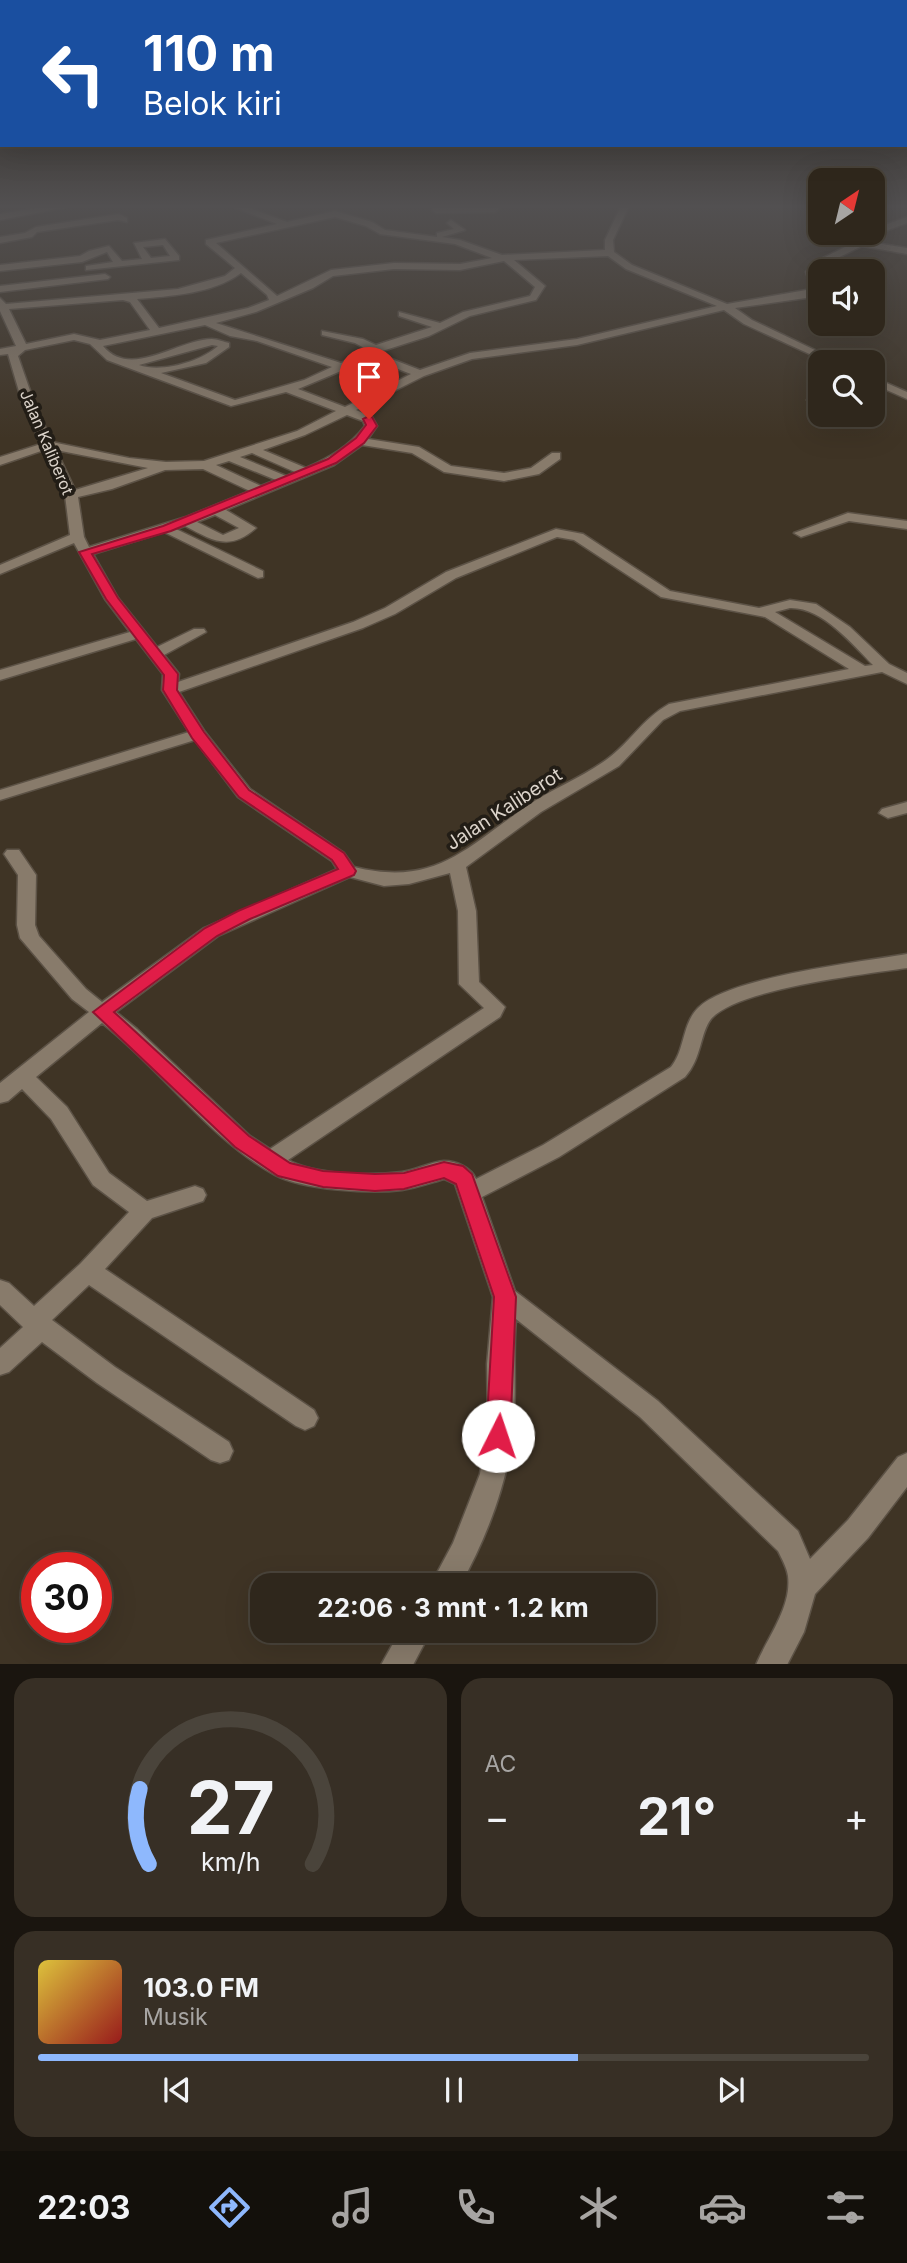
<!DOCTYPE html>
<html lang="id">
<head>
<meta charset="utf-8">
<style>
  body { margin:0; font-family:Inter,sans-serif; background:#372f25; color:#f1f3f6; height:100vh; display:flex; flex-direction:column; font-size:26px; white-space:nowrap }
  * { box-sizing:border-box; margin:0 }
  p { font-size:23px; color:#a7a5a3 }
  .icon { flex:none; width:38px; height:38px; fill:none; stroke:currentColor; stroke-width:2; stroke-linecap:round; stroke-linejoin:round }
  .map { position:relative; height:1664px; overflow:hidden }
  .side { display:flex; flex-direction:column; gap:14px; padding:14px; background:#1a150f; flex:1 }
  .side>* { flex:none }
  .guide { position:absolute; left:0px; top:0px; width:908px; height:147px; box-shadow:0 7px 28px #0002,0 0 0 2px #4a443b; background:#1a4fa0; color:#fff; overflow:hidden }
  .needle { width:46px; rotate:35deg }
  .tools { position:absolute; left:808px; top:168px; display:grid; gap:14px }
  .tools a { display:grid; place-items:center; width:77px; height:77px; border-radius:14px; background:#2f271c; box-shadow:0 7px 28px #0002,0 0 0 2px #4a443b; font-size:35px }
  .speed { position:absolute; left:21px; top:1552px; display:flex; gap:14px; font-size:35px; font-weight:700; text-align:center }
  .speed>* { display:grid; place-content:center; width:91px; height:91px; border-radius:50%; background:#2f271c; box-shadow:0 7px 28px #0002,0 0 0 2px #4a443b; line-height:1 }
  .speed .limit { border:10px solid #d22; background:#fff; color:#111 }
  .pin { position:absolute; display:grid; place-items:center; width:60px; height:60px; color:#fff; margin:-72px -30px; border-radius:50% 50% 50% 0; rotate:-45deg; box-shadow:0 0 7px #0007 }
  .pin .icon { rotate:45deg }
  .me { position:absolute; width:77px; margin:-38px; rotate:4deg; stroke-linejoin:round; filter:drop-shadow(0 0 5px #0008) }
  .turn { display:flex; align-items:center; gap:24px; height:147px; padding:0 28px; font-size:32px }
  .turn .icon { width:91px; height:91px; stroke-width:2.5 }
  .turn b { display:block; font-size:49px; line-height:60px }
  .big { font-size:52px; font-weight:700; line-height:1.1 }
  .side .widget { flex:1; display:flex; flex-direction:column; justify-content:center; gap:10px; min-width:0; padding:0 24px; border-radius:21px; background:#372f25 }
  .side .dial { align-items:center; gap:0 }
  .dial svg { height:182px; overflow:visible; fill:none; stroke:#4a443b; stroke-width:7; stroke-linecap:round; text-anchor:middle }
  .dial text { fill:#f1f3f6; stroke:none }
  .song { display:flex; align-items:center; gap:21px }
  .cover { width:84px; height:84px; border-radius:10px; background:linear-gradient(135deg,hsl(50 70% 55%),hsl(0 70% 35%)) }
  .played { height:7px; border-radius:4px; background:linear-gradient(90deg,#8eb8fd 65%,#4a443b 65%) }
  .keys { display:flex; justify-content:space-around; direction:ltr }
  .heat { display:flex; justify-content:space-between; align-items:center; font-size:38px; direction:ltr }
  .side .tiles { flex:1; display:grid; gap:14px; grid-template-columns:1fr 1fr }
  .widget:last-child { grid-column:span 2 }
  .trip { position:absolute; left:250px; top:1573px; width:406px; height:70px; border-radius:21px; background:#2f271c; box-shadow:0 7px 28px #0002,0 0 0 2px #4a443b; font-weight:700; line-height:70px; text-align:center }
  .tabs { display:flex; height:112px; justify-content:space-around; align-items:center; background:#13100b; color:#a7a5a3 }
  .tabs .icon { width:49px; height:49px }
  .tabs .current { color:#8eb8fd }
  .tabs b { font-size:32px; color:#f1f3f6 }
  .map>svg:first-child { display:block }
</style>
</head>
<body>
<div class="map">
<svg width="907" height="1665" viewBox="0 0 907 1665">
  <rect width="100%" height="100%" fill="#3f3425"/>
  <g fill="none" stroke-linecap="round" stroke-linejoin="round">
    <g stroke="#5c5246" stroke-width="3">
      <g id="minor">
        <path d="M50,206H72L0,220V214Z"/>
        <path d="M231,206H244L287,222L335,211L372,222L385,230L437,237V233L454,229L447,223L451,220L465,230L442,237L460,240L502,255L605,250V240L621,206H629L613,240L614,252L632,265L727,304L812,289L806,272L813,263L873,233L874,229L907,217V223L880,233L869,242L907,248V254L862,246L819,267L816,272L821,283L819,293L806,298L735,308L752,320L840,362H827L744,324L724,310L577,345L472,359L424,376L356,410L372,417L377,426L368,439L419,447L451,466L504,473L531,468L552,453H560V459L539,474L504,481L444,472L412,453L362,445L334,465L226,510L256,528C229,552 212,540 185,526L176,529L263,571V577L258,578L164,532L93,554L118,598L157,647L194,629H204L206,632L164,655L179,674L178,682L353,622L385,608L446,572L556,529L583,534L670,591L759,608L790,600L816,604L850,627L889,664L907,673V684L882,672L680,711L663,720L619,766L541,812L466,867L476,911L479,982L505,1007L500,1017L288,1160C315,1175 371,1176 402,1172C416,1170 430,1162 444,1161C457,1161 471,1168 476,1179L543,1145L671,1067C685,1050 682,1024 698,1008C728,977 861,962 907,954V968C866,974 736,989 711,1019C700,1033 702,1058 685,1077L559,1157L482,1197L515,1291L658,1401L798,1531L810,1559L848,1520L898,1457L907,1453V1487L868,1538L815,1594L804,1632L787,1665H756C767,1638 792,1607 788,1576C787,1568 782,1559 778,1551L640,1417L516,1319C513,1352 516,1384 514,1417C511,1475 488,1535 460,1586H430L453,1543L480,1474L488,1417L487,1364L493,1297L455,1184L444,1179C430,1183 416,1188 402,1190C371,1194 303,1190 275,1175C208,1138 162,1070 102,1023L36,1077L67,1107L109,1173L147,1201L195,1186L203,1189L206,1195L203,1201L152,1218L105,1269L314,1410L318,1418L314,1426L305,1430L296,1426L89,1285L52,1320L115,1367L229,1442L233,1451L229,1460L220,1463L211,1460L97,1383L42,1342L9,1372L0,1375V1348L23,1327L0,1305V1280L9,1283L34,1306L80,1264L129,1212L93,1185L51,1119L22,1089L8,1101L0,1103V1083L89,1012L72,999L20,938L17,925L18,875L4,854L7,850H19L36,875L35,925L39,936L86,989L102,1002L204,928L337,869L332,861L238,797L195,740L0,800V790L189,732L162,690L163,674L136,639L0,680V670L130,632L105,599L74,543L0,574V565L70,535L65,495L44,450L0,465V457L41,444L23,405L8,354L0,355V349L16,346L0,311V298L6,304L178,289L225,276L235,268L206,244V240L277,224ZM335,217L366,226L380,234L455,244L492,258L460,264L394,263L331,270L277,296L216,243ZM608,256L626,269L717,306L577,339L470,353L420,370L376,353L429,336L470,316L536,300L545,286L514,260ZM504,261L535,287L530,296L463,312L440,323L399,312V316L432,327L376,345L363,339L322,331V335L355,343L368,350L341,363L216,323L256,312L313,288L333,276L394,269L460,270ZM241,273L267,295L269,300L248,308L159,328L137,299C170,296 213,294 241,273ZM123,300L130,302L150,330L100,340L74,334L26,344L9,309ZM205,325L230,336L257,341L332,367L304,380L235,400L161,373L206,363L229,347V343C224,342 217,339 212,339C178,339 131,380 103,346ZM74,340L90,344L107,360L231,406L286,392L336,411L297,431L204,461L166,462L129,458L52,442L35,405L18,356L25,350ZM212,345L218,346C200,362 161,373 139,365ZM369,358L411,374L345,407L298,389L341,371L363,379H371V375L350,367ZM347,415L363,421L365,426C350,446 329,458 306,468L263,450L305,435ZM56,450L148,468L75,490ZM252,453L295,472L286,476L240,457ZM229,461L276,480L261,486L216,465ZM203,469L250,491L186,517L89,547L84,537L78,497L112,489L165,470ZM215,515L239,528L223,535L197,522ZM557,537L574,540L661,597L765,617L849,669L669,704C642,719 630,743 606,760C581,778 552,789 527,806C465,848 436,887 354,867L344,853L250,789L205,732L179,692L363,628L395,614L456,578ZM790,608C822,607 852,644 873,665L865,666L775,612ZM450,873L458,911L459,984L484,1008L270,1149L250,1136L137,1029L116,1012L218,936L350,877L384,886L409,884Z"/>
        <path d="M497,206L499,209L495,212L436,213L432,210L436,207Z"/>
        <path d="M119,214L127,218V222L118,220L37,232L32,237L0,243V237L25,233L36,227Z"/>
        <path d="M165,239L179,256V260L86,270V266L113,262L107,252L82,262L0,271V265L80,256L89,251L109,246L122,261L142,259L134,243ZM163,245L170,256L151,258L143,247Z"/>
        <path d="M105,274L110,277L108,279L0,292V286Z"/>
        <path d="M873,377L907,392V399L873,384Z"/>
        <path d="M821,396V402L813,403L807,400Z"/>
        <path d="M848,513L907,521V529L849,521L801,537L794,533Z"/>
        <path d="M907,802V813L888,818L879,813L882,809Z"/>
        <path d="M400,1631H431L413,1665H381Z"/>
      </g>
    </g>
    <use href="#minor" fill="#887b6b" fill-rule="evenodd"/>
  </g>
  <linearGradient id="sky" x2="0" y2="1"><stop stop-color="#231d14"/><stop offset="0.47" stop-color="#525051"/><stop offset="1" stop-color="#525051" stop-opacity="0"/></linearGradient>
  <rect width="907" height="439" fill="url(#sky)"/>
  <path fill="#e11d48" stroke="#92132f" stroke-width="2" d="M369,416L372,417L377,426L364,443L336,463L171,531L92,554L118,598L178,674L177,690L204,732L249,790L344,853L356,871L354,875L250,919L217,936L114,1012L249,1136L290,1163L323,1171L375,1174L404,1173L444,1162L463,1166L472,1174L516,1297L510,1436L506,1444L498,1447L490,1444L486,1436L494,1297L456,1184L444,1178L404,1189L375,1191L323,1187L278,1176L235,1147L93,1012L205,928L238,911L338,869L332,860L239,797L192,738L163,690L164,675L106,599L79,552L163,526L328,459L356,438L366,425L363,419Z"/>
  <g text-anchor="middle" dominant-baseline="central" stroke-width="7" stroke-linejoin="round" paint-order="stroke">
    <g font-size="16" fill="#dbd3ca" stroke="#221d16">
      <text transform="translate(47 442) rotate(67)">Jalan Kaliberot</text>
    </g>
    <g font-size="19" fill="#dbd3ca" stroke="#221d16">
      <text transform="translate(504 809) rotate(-33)">Jalan Kaliberot</text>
    </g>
  </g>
</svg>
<div class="tools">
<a><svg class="needle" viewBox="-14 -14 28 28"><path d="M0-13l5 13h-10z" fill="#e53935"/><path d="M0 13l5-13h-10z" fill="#a7a5a3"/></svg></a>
<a><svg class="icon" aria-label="sound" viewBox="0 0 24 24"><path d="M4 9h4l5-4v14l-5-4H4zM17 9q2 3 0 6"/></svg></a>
<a><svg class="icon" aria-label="search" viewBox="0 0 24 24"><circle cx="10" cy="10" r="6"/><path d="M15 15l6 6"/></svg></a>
</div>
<div class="speed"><div class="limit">30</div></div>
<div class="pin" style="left:369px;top:419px;background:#d93025"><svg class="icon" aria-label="arrive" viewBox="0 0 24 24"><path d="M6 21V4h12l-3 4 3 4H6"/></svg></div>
<svg class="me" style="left:498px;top:1436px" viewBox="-20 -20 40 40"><circle r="19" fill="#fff"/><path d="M0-13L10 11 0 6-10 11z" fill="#e11d48"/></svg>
<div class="trip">22:06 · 3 mnt · 1.2 km</div>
<div class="guide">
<div class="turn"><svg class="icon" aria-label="left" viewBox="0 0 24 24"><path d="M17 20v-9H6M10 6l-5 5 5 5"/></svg><div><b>110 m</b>Belok kiri</div></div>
</div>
</div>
<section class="side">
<div class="tiles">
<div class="widget dial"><svg viewBox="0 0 100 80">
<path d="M14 69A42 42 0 1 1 86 69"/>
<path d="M14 69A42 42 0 0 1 10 36" stroke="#8eb8fd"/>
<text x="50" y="56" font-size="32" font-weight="700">27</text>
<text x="50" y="72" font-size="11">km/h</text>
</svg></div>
<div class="widget"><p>AC</p>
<div class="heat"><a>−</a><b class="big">21°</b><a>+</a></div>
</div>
<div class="widget">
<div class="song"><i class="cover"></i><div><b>103.0 FM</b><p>Musik</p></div></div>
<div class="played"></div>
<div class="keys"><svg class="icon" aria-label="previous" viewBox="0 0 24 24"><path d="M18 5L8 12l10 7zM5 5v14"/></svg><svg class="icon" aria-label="pause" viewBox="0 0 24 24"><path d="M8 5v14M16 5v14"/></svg><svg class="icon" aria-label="next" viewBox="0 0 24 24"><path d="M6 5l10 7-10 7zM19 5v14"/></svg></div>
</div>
</div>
</section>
<nav class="tabs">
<b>22:03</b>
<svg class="icon current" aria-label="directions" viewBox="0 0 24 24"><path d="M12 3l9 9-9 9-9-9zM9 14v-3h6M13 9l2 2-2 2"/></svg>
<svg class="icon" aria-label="music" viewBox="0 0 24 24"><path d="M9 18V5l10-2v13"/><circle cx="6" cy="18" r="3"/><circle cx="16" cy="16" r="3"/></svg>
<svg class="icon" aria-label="phone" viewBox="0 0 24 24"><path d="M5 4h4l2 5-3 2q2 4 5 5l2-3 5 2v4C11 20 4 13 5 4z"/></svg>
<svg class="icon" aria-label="climate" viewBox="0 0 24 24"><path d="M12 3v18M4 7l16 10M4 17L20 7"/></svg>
<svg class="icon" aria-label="car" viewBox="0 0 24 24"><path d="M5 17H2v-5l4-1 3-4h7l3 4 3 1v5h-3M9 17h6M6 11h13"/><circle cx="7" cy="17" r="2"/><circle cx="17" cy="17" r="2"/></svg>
<svg class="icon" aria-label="filters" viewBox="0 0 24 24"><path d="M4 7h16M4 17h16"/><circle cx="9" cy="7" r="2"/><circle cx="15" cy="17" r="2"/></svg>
</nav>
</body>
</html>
